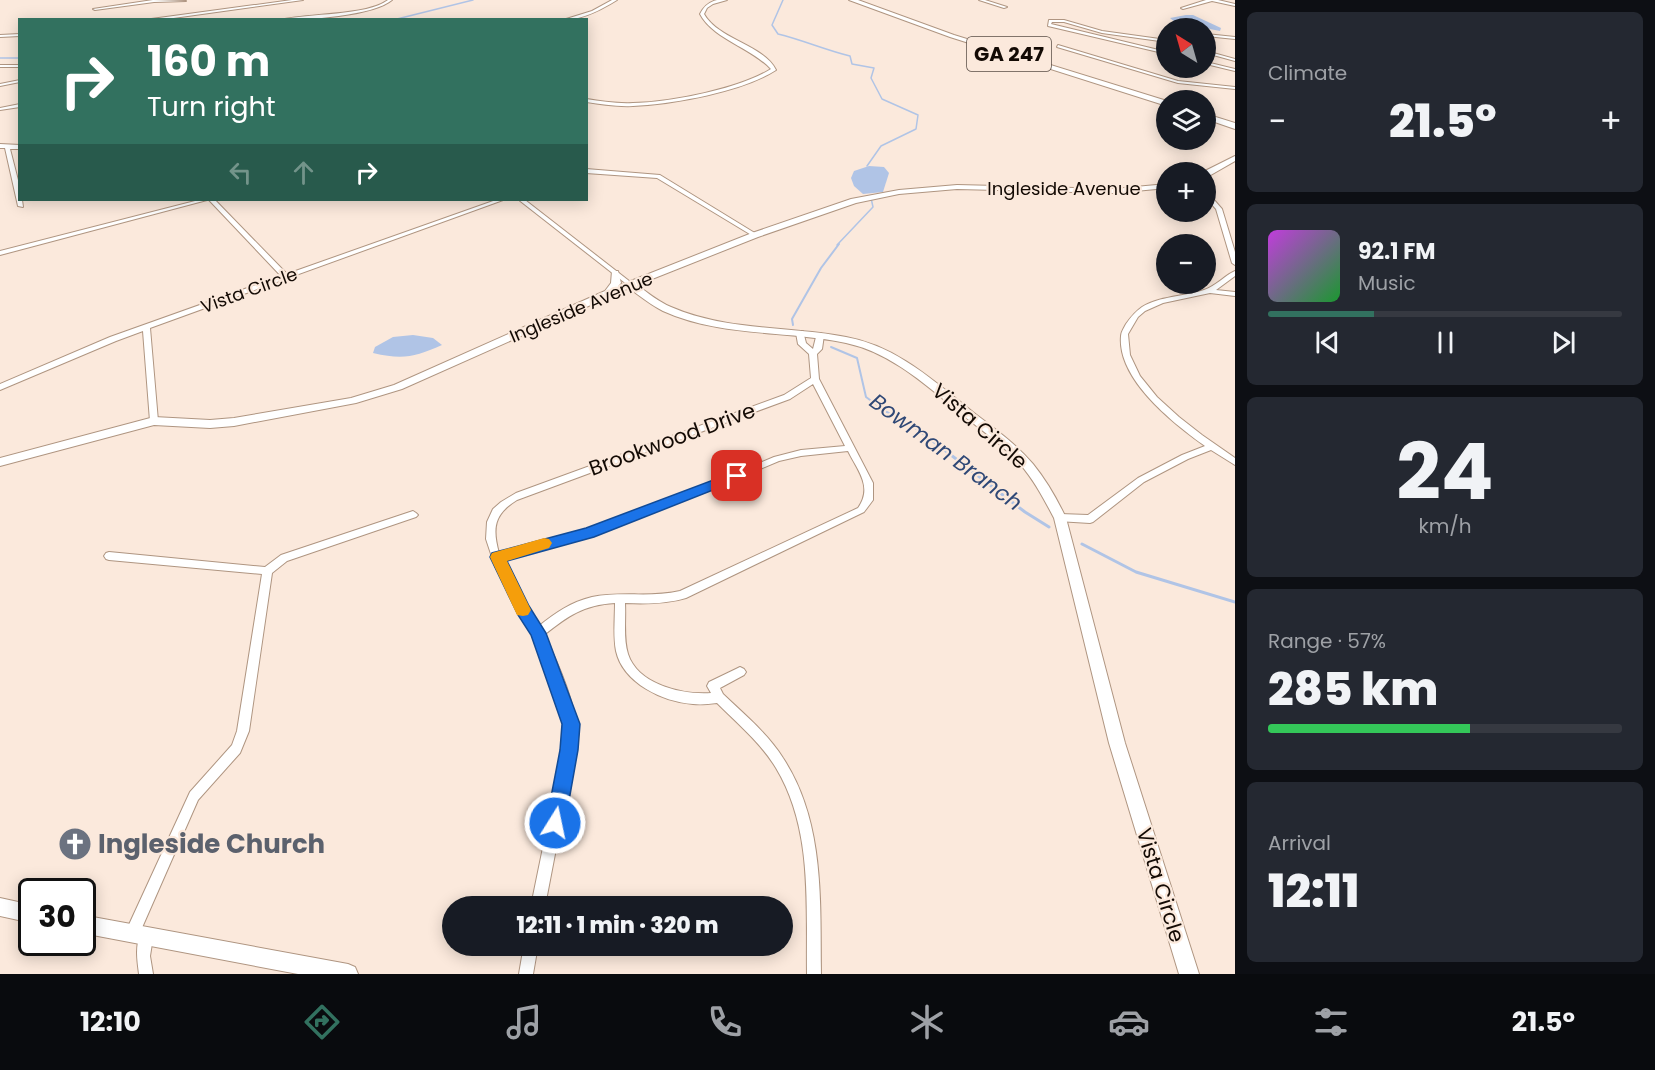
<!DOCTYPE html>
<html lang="en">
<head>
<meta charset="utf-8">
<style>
  body { margin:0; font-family:Poppins,sans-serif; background:#242831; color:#f1f3f6; height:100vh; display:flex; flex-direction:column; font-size:22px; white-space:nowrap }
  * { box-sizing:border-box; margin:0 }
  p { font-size:20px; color:#9ea1a6 }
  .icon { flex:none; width:33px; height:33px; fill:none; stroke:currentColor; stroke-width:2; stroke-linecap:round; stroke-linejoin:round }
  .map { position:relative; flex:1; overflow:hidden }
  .sheet { display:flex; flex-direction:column; gap:12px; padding:12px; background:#0d0f14; width:420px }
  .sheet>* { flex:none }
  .hud { position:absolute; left:18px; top:18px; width:570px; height:183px; border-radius:0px; box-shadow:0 3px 15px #0003; background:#32715f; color:#fff; overflow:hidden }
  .needle { width:39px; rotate:323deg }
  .buttons { position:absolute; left:1156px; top:18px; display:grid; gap:12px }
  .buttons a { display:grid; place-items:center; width:60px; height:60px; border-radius:50%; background:#171b24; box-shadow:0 3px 15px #0003; font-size:30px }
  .speed { position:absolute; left:18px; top:878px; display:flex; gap:12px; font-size:30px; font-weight:700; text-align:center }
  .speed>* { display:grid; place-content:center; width:78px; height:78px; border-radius:50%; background:#171b24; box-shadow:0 3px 15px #0003; line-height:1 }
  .speed .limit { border:3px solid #111; border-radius:9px; background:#fff; color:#111 }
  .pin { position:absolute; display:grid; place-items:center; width:51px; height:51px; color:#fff; margin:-26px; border-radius:12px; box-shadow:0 3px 9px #0006 }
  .me { position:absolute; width:66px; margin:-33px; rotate:10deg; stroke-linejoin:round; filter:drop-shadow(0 0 4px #0008) }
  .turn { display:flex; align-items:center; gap:21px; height:126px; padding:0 30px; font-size:27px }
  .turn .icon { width:78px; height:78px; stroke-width:2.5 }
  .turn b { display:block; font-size:42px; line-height:51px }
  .lanes { display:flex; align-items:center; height:57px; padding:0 30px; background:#0003; justify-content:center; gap:30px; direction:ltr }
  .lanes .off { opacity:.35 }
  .big { font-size:45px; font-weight:800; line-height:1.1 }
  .sheet .widget { flex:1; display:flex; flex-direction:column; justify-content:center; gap:9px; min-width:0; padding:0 21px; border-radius:9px; background:#242831 }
  .sheet .dial { align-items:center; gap:0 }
  .dial b { font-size:78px; line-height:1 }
  .song { display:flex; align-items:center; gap:18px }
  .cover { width:72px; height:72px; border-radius:9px; background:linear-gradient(135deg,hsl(290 70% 55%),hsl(130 70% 35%)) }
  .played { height:6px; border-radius:3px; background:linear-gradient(90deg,#32715f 30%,#363941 30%) }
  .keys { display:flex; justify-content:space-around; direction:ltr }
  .heat { display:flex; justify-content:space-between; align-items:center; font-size:33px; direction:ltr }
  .charge { height:9px; border-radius:4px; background:linear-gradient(90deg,#34c759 57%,#363941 0) }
  .trip { position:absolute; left:442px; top:896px; width:351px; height:60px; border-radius:30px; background:#171b24; box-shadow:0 3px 15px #0003; font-weight:800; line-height:60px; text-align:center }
  .tabs { display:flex; height:96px; justify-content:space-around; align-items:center; background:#090b0e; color:#9ea1a6 }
  .tabs .icon { width:42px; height:42px }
  .tabs .current { color:#32715f }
  .tabs b { font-size:27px; color:#f1f3f6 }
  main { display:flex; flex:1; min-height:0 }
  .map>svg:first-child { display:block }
</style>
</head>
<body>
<main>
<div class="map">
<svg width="1235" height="974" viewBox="0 0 1235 974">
  <rect width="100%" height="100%" fill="#fbe9dc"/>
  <g fill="#b0c4e6">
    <path d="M1186,15H1193L1221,28L1220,31L1175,22L1170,18Z"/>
    <path d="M869,166L884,167L889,173L883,192L863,194L854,186L851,178L854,171Z"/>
    <path d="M413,335L433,338L442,345C415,357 403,360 373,353L375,347L393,337Z"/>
  </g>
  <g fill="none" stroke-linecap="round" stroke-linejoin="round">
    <g stroke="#b0c4e6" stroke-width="1.5">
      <path d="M783,0L772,25L778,34C803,40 825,50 850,56L852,64L874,68L871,78L882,99L918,115L916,129L881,146L867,166"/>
      <path d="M393,20L473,0"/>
      <path d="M0,58H20"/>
      <path d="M837,245L873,207L871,198"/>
    </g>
    <g stroke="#b0c4e6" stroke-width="2">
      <path d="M793,325L792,319L821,268L839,244"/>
      <path d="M831,347L857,358L866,397L885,411L914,427"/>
    </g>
    <g stroke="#b0c4e6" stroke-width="3">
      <path d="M912,425L1025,512L1049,527"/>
      <path d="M1082,544L1136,572L1235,602"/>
    </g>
    <g stroke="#af9581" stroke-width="2">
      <g id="minor">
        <path d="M153,0L186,1L154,2L95,10L93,9Z"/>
        <path d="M292,0H303L159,20H144Z"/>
        <path d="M388,0H392C373,16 306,20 280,20C308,13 367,16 388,0Z"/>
        <path d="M612,0H617C601,10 582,20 563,20L592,11Z"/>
        <path d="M717,0H727L713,4L707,8L704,14C719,40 764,45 776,70C742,92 673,104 633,106C617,107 602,104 586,102V99C602,101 617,104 633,103C671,102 739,89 771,69C752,48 713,39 700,14C704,6 709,2 717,0Z"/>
        <path d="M979,0H985L1007,7L1004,8Z"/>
        <path d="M1206,0H1218L1235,4V6L1212,1L1183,9L1181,8Z"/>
        <path d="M1049,20H1064L1102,31L1167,40V42L1102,33L1064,22H1052L1051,24L1167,52V54L1048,26Z"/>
        <path d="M20,34V36L0,37V35Z"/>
        <path d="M1206,34L1235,37V39L1206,36Z"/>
        <path d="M1058,45L1178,81L1235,87V89L1178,83L1057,47Z"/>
        <path d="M1206,51L1235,59V61L1206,53Z"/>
        <path d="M1206,62L1235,69V71L1206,64Z"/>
        <rect x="0" y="65" width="20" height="2"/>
        <path d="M20,80V82L0,86V84Z"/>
        <path d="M20,104V107L0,110V108Z"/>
        <path d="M0,144L20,145V149H10L20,188V200H22L23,207L18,206L5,148H0Z"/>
        <path d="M586,169L660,175L758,235L753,236L657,178L586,173Z"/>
        <path d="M1206,192L1208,193L1222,209L1235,252V265L1232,263L1216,209L1206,198Z"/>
        <path d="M199,200H207L0,255V251Z"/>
        <path d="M209,200H215L287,274L496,200H503L150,328L158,421L157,423H151L150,421L143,331L116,341L0,390V384L110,337L281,276Z"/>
        <path d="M519,200H525L633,284V286H629Z"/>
        <path d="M1235,271V276L1216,290L1235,292V296L1210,293L1163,303L1145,311L1138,317L1128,334L1130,355L1140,376L1157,397L1179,417L1202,435L1235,458V465L1211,450L1188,459L1144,482L1093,522L1090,523L1057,521L1055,518L1057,515L1060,514L1088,515L1138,478L1182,455L1205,446C1174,424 1117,379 1121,336C1121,332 1124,328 1126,324C1131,317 1135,312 1142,307C1160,296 1183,297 1204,290C1216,286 1224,276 1235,271Z"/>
        <path d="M797,331H803L806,343L813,349L817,333H820L824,335L822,349L817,354L819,379L873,483V500L864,512L686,598C666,604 646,604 625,603C626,620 623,638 628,654C638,685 683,695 711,693L707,686L709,682L736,669L740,667L744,669L746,672L744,675L720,688L723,694C744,714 768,734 783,758C825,822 820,901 821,974H807C806,905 813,829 776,768C761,743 737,723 717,703C709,704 701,705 693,704C663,702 623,683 616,651C613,635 615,619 615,603C583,605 568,616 544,635C557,661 573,696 576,726C577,734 576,742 575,750L545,906H531L563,750L565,732L564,722L551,676L533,635L495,566L486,539L487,522L493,509L501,502L516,493L784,395L811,378L809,354L798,344L796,333ZM813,384L845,446L801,450L774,457L714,482L587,530L499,553C492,528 494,514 517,500L790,399ZM848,451C858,471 873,487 858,508L680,591C651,598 621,591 592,597C571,602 555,613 539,626L511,578L502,560L592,536L720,486L779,461L801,456Z"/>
        <path d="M413,511L416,513L418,515L416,517L287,561L272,573L249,731L240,753L198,800L137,939L132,941L127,939L125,934L127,929L190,792L232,745L237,731L262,574L109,560L106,559L104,556L106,553L109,552L265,567L281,555Z"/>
        <path d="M146,930L151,932L153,937L150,956L153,974H139C137,959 135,946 141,932Z"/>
        <path d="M524,945H538L533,974H519Z"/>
      </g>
    </g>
    <g stroke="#af9581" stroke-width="2">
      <g id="tertiary">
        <path d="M1235,156V161L1209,176H1206V172H1203Z"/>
        <path d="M1167,184V188L1114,193L957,189L899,194L856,203L758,237L637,285C648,293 659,302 671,307C726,331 789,326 846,337C897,346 935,382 974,413C995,429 1016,444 1033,464C1046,480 1057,499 1066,518L1125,743L1199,974H1179L1109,743L1054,518C1044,499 1034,480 1020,464C1004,446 984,432 965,417C929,388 893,353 846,343C786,330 720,337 663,311C651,305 640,296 629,288L402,389L356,403L234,426L210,428L154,425L0,466V458L154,417L210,420L234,418L351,398L394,385L605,291L611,283L612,271H618L621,283L618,286L752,233L851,199L899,190L957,185L1114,189Z"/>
        <path d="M0,898L32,905V923L0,916Z"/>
        <path d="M82,915L348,964L355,967L358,974H298L82,933Z"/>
      </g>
    </g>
    <g stroke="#af9581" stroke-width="2">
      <g id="primary">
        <path d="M849,0H858L954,35L1167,101V106L950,37Z"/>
        <path d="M1206,114L1235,123V129L1206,119Z"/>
      </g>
    </g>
    <use href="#minor" fill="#fff" fill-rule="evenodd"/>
    <use href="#tertiary" fill="#fff" fill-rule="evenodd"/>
    <use href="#primary" fill="#fff" fill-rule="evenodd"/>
  </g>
  <path fill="#1a73e8" stroke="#114b97" stroke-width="1.5" d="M737,471L743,476L741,479L594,537L507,561L529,606L546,633L580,724L578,750L565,823L562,829L555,832L549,829L546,823L560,750L562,724L531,635L518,615L490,557L492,553L586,528Z"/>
  <path fill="#f59e0b" d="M544,538L549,539L552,543L549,548L507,561L531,610L528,615L523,616L517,615L490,557L492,553Z"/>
  <defs>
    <g id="church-disc" transform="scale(1.725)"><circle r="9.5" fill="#6b7280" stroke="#fbe9dc"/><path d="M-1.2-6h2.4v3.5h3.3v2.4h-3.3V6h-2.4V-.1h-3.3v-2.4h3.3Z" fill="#fff"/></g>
  </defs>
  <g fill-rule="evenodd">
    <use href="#church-disc" x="75" y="844"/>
  </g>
  <g text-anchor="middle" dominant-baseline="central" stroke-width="4.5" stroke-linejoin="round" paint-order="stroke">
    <g font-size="18" fill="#130a04" stroke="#fbe9dc">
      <text x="1064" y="188">Ingleside Avenue</text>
      <text transform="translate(249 290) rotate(-20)">Vista Circle</text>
      <text transform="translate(581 307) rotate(-23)">Ingleside Avenue</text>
    </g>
    <rect fill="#fbe9dc" stroke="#594d45" stroke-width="1.5" x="967" y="37" width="84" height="34" rx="4.5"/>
    <g font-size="20" font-weight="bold" fill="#130a04">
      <text x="1009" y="54">GA 247</text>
    </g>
    <g font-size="21" fill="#130a04" stroke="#fbe9dc">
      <text transform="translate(980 426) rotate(41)">Vista Circle</text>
      <text transform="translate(672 439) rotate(-20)">Brookwood Drive</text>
      <text transform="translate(1161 885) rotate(73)">Vista Circle</text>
    </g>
    <g font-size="22" font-style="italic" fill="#2f4876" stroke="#fbe9dc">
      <text transform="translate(946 452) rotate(36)">Bowman Branch</text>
    </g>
    <g font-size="26" font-weight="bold" fill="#5b616d" stroke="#fbe9dc" text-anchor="start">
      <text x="98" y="844">Ingleside Church</text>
    </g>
  </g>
</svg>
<div class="buttons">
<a><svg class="needle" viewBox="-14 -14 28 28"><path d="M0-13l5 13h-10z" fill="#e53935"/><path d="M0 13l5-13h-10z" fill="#9ea1a6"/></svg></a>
<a><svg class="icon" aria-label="layers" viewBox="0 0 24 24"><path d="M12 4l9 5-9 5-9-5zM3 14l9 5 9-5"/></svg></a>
<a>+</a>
<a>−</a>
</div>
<div class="speed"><div class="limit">30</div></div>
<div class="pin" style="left:737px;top:476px;background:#d93025"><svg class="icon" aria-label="arrive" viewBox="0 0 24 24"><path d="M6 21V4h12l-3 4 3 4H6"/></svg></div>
<svg class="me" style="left:555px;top:823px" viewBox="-20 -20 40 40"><circle r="17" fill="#1a73e8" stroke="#fff" stroke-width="3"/><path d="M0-11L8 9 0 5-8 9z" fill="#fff"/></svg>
<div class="trip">12:11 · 1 min · 320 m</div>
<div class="hud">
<div class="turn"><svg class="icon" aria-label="right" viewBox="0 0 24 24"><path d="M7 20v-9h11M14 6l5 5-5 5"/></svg><div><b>160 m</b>Turn right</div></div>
<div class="lanes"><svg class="icon off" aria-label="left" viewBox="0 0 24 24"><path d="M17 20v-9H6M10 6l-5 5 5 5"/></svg><svg class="icon off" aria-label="ahead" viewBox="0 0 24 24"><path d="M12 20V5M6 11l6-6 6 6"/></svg><svg class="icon" aria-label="right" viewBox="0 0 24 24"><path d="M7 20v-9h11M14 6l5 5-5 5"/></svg></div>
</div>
</div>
<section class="sheet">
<div class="widget"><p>Climate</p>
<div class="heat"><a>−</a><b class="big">21.5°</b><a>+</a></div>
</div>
<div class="widget">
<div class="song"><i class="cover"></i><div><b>92.1 FM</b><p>Music</p></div></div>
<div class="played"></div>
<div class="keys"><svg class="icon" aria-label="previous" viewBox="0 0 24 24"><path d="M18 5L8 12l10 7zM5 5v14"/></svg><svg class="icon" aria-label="pause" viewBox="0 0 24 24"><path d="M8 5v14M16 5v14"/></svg><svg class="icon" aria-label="next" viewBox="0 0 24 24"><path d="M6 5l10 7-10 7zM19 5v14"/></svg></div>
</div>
<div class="widget dial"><b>24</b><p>km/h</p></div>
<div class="widget"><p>Range · 57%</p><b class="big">285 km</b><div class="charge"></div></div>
<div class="widget"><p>Arrival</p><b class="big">12:11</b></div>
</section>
</main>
<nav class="tabs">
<b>12:10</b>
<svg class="icon current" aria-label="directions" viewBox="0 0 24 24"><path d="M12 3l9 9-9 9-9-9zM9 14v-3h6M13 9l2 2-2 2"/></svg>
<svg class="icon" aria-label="music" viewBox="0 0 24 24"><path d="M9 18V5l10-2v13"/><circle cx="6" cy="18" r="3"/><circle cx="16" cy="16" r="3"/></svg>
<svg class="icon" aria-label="phone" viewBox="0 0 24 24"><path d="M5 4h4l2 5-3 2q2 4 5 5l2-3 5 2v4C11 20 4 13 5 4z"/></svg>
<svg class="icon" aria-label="climate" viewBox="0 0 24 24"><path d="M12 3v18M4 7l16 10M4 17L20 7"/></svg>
<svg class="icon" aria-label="car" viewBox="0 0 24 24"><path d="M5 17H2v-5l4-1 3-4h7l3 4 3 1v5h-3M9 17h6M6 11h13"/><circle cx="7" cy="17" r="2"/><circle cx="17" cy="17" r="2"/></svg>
<svg class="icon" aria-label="filters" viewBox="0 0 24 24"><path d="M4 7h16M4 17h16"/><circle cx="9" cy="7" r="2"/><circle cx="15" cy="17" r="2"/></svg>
<b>21.5°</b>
</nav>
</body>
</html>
